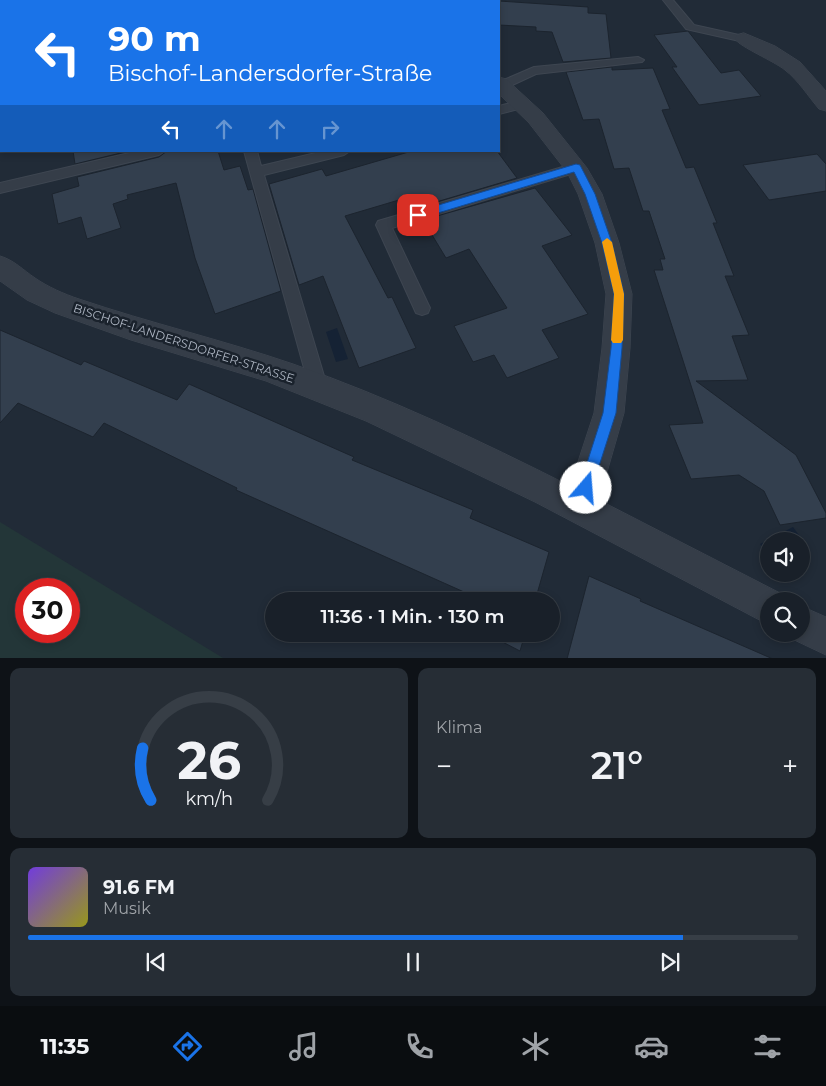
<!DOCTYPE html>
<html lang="de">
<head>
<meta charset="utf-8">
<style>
  body { margin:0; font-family:Montserrat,sans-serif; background:#262d35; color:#f1f3f6; height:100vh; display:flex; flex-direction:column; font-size:19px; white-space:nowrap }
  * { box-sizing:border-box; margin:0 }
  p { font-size:16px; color:#9fa3a8 }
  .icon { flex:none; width:28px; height:28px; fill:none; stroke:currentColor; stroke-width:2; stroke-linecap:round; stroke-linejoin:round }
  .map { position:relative; height:658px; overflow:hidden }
  .drawer { display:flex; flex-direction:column; gap:10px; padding:10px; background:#0e1217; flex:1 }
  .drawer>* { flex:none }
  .hud { position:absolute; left:0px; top:0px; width:500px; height:152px; box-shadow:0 2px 8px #0003,0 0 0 1px #373e46; background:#1a73e8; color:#fff; overflow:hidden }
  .buttons { position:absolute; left:760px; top:532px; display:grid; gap:10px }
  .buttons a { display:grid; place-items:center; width:50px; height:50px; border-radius:50%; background:#192029; box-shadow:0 2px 8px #0003,0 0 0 1px #373e46; font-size:25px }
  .speed { position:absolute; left:15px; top:578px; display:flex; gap:10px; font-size:25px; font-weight:700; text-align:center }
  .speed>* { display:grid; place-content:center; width:65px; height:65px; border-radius:50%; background:#192029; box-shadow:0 2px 8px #0003,0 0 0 1px #373e46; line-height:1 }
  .speed .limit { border:8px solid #d22; background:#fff; color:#111 }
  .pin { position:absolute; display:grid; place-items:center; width:42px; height:42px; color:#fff; margin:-21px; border-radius:10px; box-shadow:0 2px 8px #0006 }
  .me { position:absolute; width:55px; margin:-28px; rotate:18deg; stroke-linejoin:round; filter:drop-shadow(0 0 4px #0008) }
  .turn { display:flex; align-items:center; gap:18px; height:105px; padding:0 25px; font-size:22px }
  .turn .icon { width:65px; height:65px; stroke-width:2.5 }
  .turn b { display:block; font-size:35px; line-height:42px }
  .lanes { display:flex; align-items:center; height:48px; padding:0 25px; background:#0003; justify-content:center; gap:25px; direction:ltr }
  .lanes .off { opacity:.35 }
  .big { font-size:38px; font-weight:600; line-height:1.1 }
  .drawer .widget { flex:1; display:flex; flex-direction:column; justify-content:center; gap:8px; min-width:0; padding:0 18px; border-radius:10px; background:#262d35 }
  .drawer .dial { align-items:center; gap:0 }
  .dial svg { height:130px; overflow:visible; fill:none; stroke:#373e46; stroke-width:7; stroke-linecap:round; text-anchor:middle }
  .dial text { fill:#f1f3f6; stroke:none }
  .song { display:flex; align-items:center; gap:15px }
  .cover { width:60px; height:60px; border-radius:8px; background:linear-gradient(135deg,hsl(260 70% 55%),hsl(60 70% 35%)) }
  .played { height:5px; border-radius:2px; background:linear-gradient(90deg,#1a73e8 85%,#373e46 85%) }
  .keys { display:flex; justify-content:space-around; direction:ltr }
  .heat { display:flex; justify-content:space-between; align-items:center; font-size:28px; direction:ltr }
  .drawer .tiles { flex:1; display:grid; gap:10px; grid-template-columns:1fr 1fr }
  .widget:last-child { grid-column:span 2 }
  .trip { position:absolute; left:265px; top:592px; width:295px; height:50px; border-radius:25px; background:#192029; box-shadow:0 2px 8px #0003,0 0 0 1px #373e46; font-weight:600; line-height:50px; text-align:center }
  .dock { display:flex; height:80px; justify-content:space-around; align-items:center; background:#0a0d10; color:#9fa3a8 }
  .dock .icon { width:35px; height:35px }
  .dock .on { color:#1a73e8 }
  .dock b { font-size:22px; color:#f1f3f6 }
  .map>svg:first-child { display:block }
</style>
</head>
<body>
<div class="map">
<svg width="826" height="659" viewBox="0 0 826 659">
  <rect width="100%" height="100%" fill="#212b37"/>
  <path fill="#233638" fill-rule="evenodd" d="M0,522L223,658H0ZM26,589H69V631H26Z"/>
  <g fill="#152234">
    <path d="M337,328L348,359L336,362L326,332Z"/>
    <path d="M793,527L807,546L801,549V541H769V556L760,544Z"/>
  </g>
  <g fill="#333f4e" stroke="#1c242e">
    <path d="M499,1L588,7V13L606,14L611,58L563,62L552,32L536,31V27L499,25Z"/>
    <path d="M688,31L721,73L739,70L761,96L699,105L672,67H677L654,35Z"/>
    <path d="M612,67V70L653,68L670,109L662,110L686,168L694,167L717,223H713L734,276H725L749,335L732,336L748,380L696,381L796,455L826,513V518L780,525L764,491L739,475L691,479L669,425L703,423L654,270H663L660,259H665L649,211H643L629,168L614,169L599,119L583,120L566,72Z"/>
    <path d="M73,151H129L75,164Z"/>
    <path d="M167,151H218L224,170L240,166L248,190L253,189L281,291L215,314L195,258L176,183L127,195L128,199L113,204L121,228L87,239L81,217L58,224L52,194L79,186L77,177L159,157Z"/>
    <path d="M412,151H497L517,178L416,208L409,197L345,216L388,298L392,297L416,348L359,368L323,276L299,285L269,184L322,169L326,176Z"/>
    <path d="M817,154L826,164V191L769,200L743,165Z"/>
    <path d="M535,188L572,235L542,246L588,314L542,330L559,358L507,378L494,355L473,362L454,326L507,308L469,249L446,258L423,220Z"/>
    <path d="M0,330L81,365L84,361L177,400L189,384L354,457L352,460L473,510L470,518L549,552L535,601H471L473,596L236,490L237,488L104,423L93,437L18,403L0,423Z"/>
    <path d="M589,576L641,599L640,601L773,659H567Z"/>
    <path d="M487,634H525L520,651Z"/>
  </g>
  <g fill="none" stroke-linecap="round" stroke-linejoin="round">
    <g stroke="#3e4651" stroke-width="2">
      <g id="service">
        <path d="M113,0H124V1H114Z"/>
        <path d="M663,0H673L694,25L748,37L750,39L744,42L686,29Z"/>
        <path d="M638,57L644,60L642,62L536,74L506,88H499V82L534,67Z"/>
        <path d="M522,100L528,104L526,107L499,114V106Z"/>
        <path d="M138,151H165L159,155L0,193V183Z"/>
        <path d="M244,151H257L261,166L324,151H350L344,155L264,175L327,386L324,391L318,394L312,391L309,386Z"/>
        <path d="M576,163L581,165L583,168L581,171L392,228L430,308L428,313L422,315L416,313L376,225L378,221Z"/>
      </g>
    </g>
    <g stroke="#3e4651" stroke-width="1">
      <g id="minor">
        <path d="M270,0H296L297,1H271Z"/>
        <path d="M744,33L775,46L800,62L826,91V111L819,109C808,96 798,80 785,70C774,61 740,47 735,39L737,35Z"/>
        <path d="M499,77L506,79L543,113L587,168L602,194L619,243L632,294L630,348L624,413L599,500L782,594L785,601H769V625L535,502L366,421L266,381L131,340L55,313L27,300L0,281V256C14,260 23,270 35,278C48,287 64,294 79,299C150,323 223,340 293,364C388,397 481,441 570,486L594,413L602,348L606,294L595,243L578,194L567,172L529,123L499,94Z"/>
        <path d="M1,94V109L0,110V95Z"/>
        <path d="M801,606L826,617V655L788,637L787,634H801Z"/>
      </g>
    </g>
    <use href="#service" fill="#353d48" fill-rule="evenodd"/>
    <use href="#minor" fill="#353d48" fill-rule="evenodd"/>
  </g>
  <path fill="#1a73e8" stroke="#114b97" d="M576,164L580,165L595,194L612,243L624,294L622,348L616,413L592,488L590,493L586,495L581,493L579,488L603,413L611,348L614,294L602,243L585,194L574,172L418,219L413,215L415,212Z"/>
  <path fill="#f59e0b" d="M607,238L612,242L624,294L623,340L621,343H613L611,340L614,294L602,242Z"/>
  <g text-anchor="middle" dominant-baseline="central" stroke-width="5" stroke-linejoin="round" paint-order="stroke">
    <g font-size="12" fill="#afb7c4" stroke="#1a222c">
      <text transform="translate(184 343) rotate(18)">BISCHOF-LANDERSDORFER-STRASSE</text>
    </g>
  </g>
</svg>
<div class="buttons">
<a><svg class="icon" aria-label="sound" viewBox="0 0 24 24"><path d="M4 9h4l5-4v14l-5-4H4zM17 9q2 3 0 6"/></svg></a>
<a><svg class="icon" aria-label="search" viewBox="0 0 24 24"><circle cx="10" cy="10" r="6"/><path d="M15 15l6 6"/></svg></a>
</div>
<div class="speed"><div class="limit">30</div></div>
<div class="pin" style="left:418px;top:215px;background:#d93025"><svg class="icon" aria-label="arrive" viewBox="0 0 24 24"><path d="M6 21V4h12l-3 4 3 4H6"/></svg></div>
<svg class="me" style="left:586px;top:488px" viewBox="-20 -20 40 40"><circle r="19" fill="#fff"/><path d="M0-13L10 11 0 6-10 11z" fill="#1a73e8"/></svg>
<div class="trip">11:36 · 1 Min. · 130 m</div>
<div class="hud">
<div class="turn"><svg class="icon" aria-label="left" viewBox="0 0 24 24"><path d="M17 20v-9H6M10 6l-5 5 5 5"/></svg><div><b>90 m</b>Bischof-Landersdorfer-Straße</div></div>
<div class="lanes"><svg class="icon" aria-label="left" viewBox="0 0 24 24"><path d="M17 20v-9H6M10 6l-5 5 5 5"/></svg><svg class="icon off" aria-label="ahead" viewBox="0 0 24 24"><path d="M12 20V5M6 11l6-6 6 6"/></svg><svg class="icon off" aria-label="ahead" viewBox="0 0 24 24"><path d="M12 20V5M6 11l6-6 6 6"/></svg><svg class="icon off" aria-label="right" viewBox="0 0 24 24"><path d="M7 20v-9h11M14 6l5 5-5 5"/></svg></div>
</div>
</div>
<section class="drawer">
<div class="tiles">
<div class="widget dial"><svg viewBox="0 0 100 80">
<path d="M14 69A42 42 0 1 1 86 69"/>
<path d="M14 69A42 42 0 0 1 9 37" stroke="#1a73e8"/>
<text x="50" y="56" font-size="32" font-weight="700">26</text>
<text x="50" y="72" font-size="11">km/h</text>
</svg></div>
<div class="widget"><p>Klima</p>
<div class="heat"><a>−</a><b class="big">21°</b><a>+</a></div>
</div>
<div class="widget">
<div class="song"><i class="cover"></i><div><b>91.6 FM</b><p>Musik</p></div></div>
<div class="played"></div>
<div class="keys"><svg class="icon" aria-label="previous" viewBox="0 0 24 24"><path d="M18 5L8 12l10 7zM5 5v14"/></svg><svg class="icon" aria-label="pause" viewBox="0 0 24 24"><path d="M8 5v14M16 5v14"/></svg><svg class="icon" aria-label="next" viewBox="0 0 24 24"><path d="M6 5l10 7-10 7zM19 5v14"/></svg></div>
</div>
</div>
</section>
<nav class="dock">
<b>11:35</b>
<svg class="icon on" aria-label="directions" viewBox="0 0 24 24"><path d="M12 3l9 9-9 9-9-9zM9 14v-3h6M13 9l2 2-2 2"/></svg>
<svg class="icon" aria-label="music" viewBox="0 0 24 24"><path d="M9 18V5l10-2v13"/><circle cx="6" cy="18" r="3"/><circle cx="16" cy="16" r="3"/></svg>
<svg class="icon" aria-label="phone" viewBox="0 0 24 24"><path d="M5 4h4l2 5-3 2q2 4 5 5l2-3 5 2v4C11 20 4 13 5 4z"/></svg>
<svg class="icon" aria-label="climate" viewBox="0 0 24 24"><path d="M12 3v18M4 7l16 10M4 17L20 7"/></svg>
<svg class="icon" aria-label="car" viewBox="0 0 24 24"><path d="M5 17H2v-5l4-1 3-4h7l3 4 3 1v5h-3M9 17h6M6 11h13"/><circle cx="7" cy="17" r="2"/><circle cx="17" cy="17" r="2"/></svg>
<svg class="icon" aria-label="filters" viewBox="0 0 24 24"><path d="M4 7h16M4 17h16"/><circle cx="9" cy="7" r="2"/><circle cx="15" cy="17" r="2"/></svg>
</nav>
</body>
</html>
